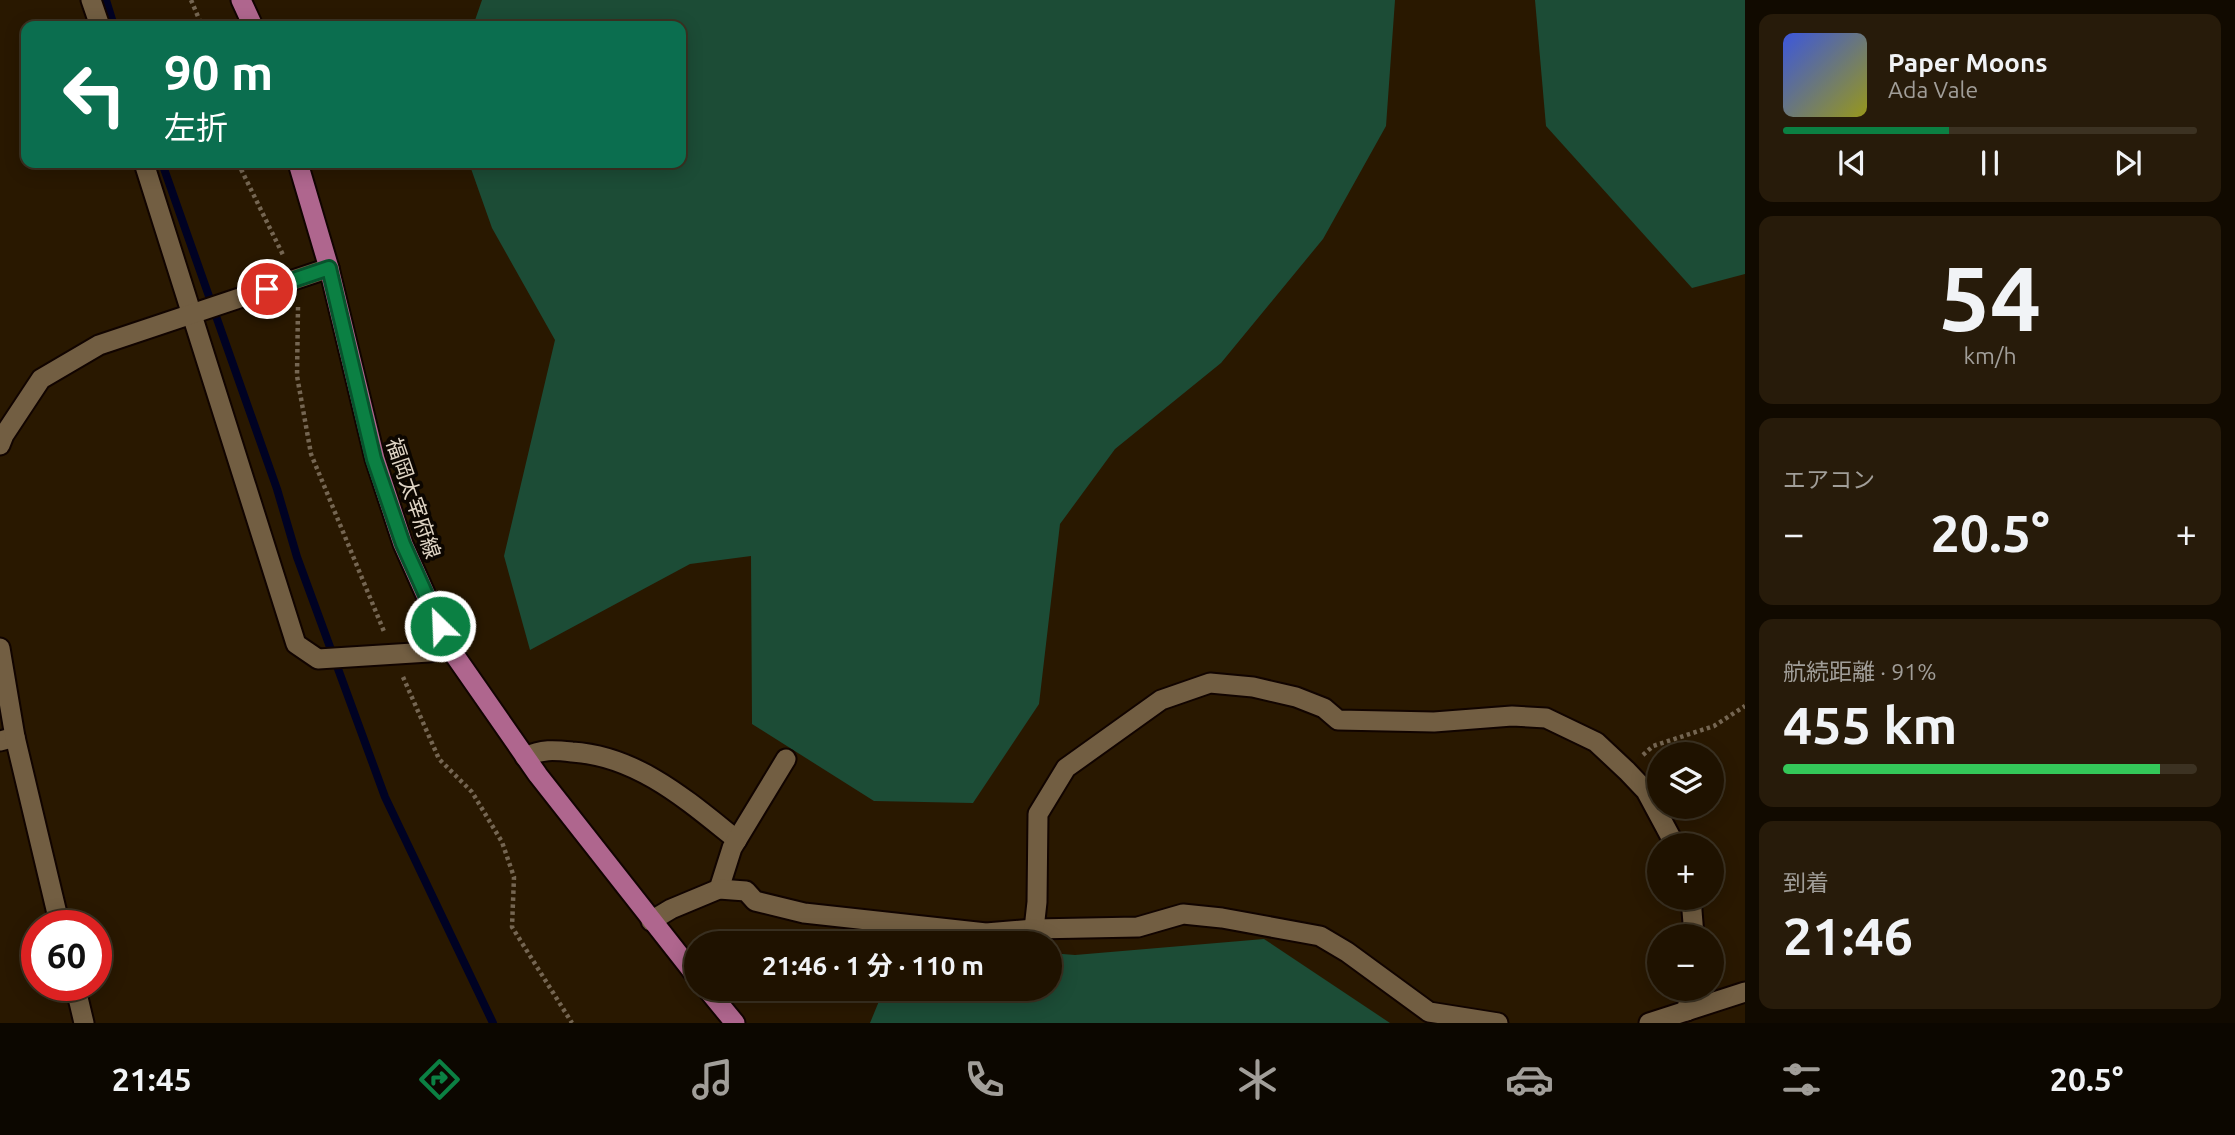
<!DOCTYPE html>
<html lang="ja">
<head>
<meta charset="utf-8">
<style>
  body { margin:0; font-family:Ubuntu,"Noto Sans JP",sans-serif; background:#271b0a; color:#f1f3f6; height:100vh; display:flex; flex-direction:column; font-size:26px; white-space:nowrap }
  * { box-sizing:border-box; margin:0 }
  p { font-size:23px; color:#a19e99 }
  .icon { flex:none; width:38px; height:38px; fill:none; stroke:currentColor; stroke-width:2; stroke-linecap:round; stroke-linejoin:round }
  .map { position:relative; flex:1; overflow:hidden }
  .details { display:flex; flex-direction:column; gap:14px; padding:14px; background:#110a00; width:490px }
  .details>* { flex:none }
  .guide { position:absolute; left:21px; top:21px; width:665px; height:147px; border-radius:14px; box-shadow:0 4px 18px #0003,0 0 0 2px #3c3222; background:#0b6e4f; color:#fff; overflow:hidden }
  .tools { position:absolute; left:1647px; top:742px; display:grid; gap:14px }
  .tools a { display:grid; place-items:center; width:77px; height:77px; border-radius:50%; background:#1f1200; box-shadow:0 4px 18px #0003,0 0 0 2px #3c3222; font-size:35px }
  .speed { position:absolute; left:21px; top:910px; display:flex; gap:14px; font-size:35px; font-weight:700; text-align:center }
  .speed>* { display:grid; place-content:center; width:91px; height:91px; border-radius:50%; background:#1f1200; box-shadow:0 4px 18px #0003,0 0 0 2px #3c3222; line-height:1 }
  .speed .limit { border:10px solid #d22; background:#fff; color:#111 }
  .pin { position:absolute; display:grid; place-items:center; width:60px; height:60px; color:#fff; margin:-30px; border:4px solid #fff; border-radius:50%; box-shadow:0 2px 7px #0007 }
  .me { position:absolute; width:77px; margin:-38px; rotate:336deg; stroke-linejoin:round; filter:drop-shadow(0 0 5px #0008) }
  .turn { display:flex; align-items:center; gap:24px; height:147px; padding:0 28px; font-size:32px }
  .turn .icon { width:91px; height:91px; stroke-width:2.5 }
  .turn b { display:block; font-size:49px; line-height:60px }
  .big { font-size:52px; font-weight:700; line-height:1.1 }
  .details .card { flex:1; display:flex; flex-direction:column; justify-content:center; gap:10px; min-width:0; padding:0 24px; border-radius:14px; background:#271b0a }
  .details .dial { align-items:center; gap:0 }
  .dial b { font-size:91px; line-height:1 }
  .song { display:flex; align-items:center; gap:21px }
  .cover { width:84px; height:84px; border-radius:10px; background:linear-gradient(135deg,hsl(230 70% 55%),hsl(60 70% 35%)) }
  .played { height:7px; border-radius:4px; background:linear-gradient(90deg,#0b8043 40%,#3c3222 40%) }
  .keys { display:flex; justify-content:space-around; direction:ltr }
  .heat { display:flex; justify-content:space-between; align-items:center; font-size:38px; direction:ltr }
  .charge { height:10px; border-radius:5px; background:linear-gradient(90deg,#34c759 91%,#3c3222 0) }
  .trip { position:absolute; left:684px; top:931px; width:378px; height:70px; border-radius:35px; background:#1f1200; box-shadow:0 4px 18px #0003,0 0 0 2px #3c3222; font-weight:700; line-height:70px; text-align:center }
  .tabs { display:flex; height:112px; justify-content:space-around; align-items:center; background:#0c0700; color:#a19e99 }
  .tabs .icon { width:49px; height:49px }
  .tabs .active { color:#0b8043 }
  .tabs b { font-size:32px; color:#f1f3f6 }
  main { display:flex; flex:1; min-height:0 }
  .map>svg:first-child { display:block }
</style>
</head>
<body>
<main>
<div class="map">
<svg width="1745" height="1023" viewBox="0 0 1745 1023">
  <rect width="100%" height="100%" fill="#291800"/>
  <g fill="#1c4c36">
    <path d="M482,0H1395L1386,126L1323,239L1221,363L1115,449L1060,524L1039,704L973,803L874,801L752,724L751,556L690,564L530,650L504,556L555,340L492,228L469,163H681V26H473Z"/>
    <path d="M1535,0H1745V274L1692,288L1546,126Z"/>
    <path d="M1264,939L1390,1023H870L884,989H1050V953L1075,955Z"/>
  </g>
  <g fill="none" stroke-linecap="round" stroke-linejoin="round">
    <g stroke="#000223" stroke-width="8">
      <path d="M106,0L114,26"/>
      <path d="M162,163L277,489L297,557L385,797L493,1023"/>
    </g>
    <g stroke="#110400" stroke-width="23">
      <g id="minor">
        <path d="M91,0L100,26"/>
        <path d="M144,163L296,644L318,659L429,652L449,647"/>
        <path d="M0,741L15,737"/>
        <path d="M525,757C542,749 554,750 572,752C638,756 688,801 737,840"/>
        <path d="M719,889L732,848L786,759"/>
        <path d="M1691,898L1694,936"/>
        <path d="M651,921L671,909L719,889L746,891L755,901L804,913L986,933L1034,929L1138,927L1183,914L1222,918L1320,936L1347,952L1429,1012L1498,1023"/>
        <path d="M1034,929L1037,902L1038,814L1066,768L1161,700L1210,683L1253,687L1296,697L1324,708L1338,720L1434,722L1512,716L1546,718L1596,742L1627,771L1646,791L1675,845"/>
        <path d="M1687,1011L1690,989"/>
        <path d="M1649,1023L1745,992"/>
      </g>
    </g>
    <g stroke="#110400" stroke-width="23">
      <g id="tertiary">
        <path d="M0,445L4,435L41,379L99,345L329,268"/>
        <path d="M0,648L15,737L60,926"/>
        <path d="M75,985L84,1023"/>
      </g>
    </g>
    <g stroke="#110400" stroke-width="23">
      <g id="primary">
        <path d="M241,0L253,26"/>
        <path d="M298,163L329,268L375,459L403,544L449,647L538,775L696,976"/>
        <path d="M707,989L735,1023"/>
      </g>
    </g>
    <g stroke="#756652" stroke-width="4.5" stroke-dasharray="3.5 3.5" stroke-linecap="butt">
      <path d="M191,0L202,26"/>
      <path d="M238,163L284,257"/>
      <path d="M298,307L297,376L311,454L385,634"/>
      <path d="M403,677L439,759L472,792L502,842L514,877L512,927L572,1023"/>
      <path d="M1643,755L1653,746L1714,726L1745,706"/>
    </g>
    <use href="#minor" stroke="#725e42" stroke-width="19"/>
    <use href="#tertiary" stroke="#725e42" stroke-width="19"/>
    <use href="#primary" stroke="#af668e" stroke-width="19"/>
  </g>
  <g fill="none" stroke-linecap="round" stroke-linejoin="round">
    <g stroke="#07532c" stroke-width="18">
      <path id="route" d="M267,289L329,268L374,459L403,544L440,626"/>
    </g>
    <use href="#route" stroke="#0b8043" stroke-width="12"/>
  </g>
  <g text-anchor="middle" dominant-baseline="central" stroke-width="7" stroke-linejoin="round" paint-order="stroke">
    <g font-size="21" fill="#e1d6c6" stroke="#0c0600">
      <text transform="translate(414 498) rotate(71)">福岡太宰府線</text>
    </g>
  </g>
</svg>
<div class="tools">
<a><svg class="icon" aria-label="layers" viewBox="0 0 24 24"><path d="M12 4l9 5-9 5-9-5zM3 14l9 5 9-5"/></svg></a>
<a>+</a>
<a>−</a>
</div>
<div class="speed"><div class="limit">60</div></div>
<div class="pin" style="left:267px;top:289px;background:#d93025"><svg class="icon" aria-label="arrive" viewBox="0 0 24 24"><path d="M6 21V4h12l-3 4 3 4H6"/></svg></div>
<svg class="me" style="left:440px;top:626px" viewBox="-20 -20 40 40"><circle r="17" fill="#0b8043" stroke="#fff" stroke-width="3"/><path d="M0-11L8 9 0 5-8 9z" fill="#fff"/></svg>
<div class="trip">21:46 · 1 分 · 110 m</div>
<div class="guide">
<div class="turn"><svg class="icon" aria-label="left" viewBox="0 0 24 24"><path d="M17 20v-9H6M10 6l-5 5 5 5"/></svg><div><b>90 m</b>左折</div></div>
</div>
</div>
<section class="details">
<div class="card">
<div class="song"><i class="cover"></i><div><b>Paper Moons</b><p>Ada Vale</p></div></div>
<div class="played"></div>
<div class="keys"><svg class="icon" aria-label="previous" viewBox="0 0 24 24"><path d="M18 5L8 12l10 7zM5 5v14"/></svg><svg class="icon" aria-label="pause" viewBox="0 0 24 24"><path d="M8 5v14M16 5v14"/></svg><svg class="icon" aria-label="next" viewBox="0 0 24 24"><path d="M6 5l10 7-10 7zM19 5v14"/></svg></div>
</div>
<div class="card dial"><b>54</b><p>km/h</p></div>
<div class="card"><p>エアコン</p>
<div class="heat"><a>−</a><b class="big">20.5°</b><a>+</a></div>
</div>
<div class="card"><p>航続距離 · 91%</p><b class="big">455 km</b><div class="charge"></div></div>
<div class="card"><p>到着</p><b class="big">21:46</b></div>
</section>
</main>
<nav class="tabs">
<b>21:45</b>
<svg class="icon active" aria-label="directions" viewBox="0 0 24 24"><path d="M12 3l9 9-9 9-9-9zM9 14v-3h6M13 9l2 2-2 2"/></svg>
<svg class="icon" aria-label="music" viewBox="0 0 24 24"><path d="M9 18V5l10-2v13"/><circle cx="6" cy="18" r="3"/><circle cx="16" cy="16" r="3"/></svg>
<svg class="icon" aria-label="phone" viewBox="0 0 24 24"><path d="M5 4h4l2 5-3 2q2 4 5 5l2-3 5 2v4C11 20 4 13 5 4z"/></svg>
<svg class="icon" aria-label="climate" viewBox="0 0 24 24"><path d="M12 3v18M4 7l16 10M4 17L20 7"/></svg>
<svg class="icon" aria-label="car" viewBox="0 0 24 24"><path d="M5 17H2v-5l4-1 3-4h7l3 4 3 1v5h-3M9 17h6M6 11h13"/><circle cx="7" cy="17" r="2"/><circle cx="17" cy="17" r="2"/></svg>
<svg class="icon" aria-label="filters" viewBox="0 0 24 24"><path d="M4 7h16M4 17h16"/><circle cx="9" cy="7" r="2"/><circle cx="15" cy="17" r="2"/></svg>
<b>20.5°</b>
</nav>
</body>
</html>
